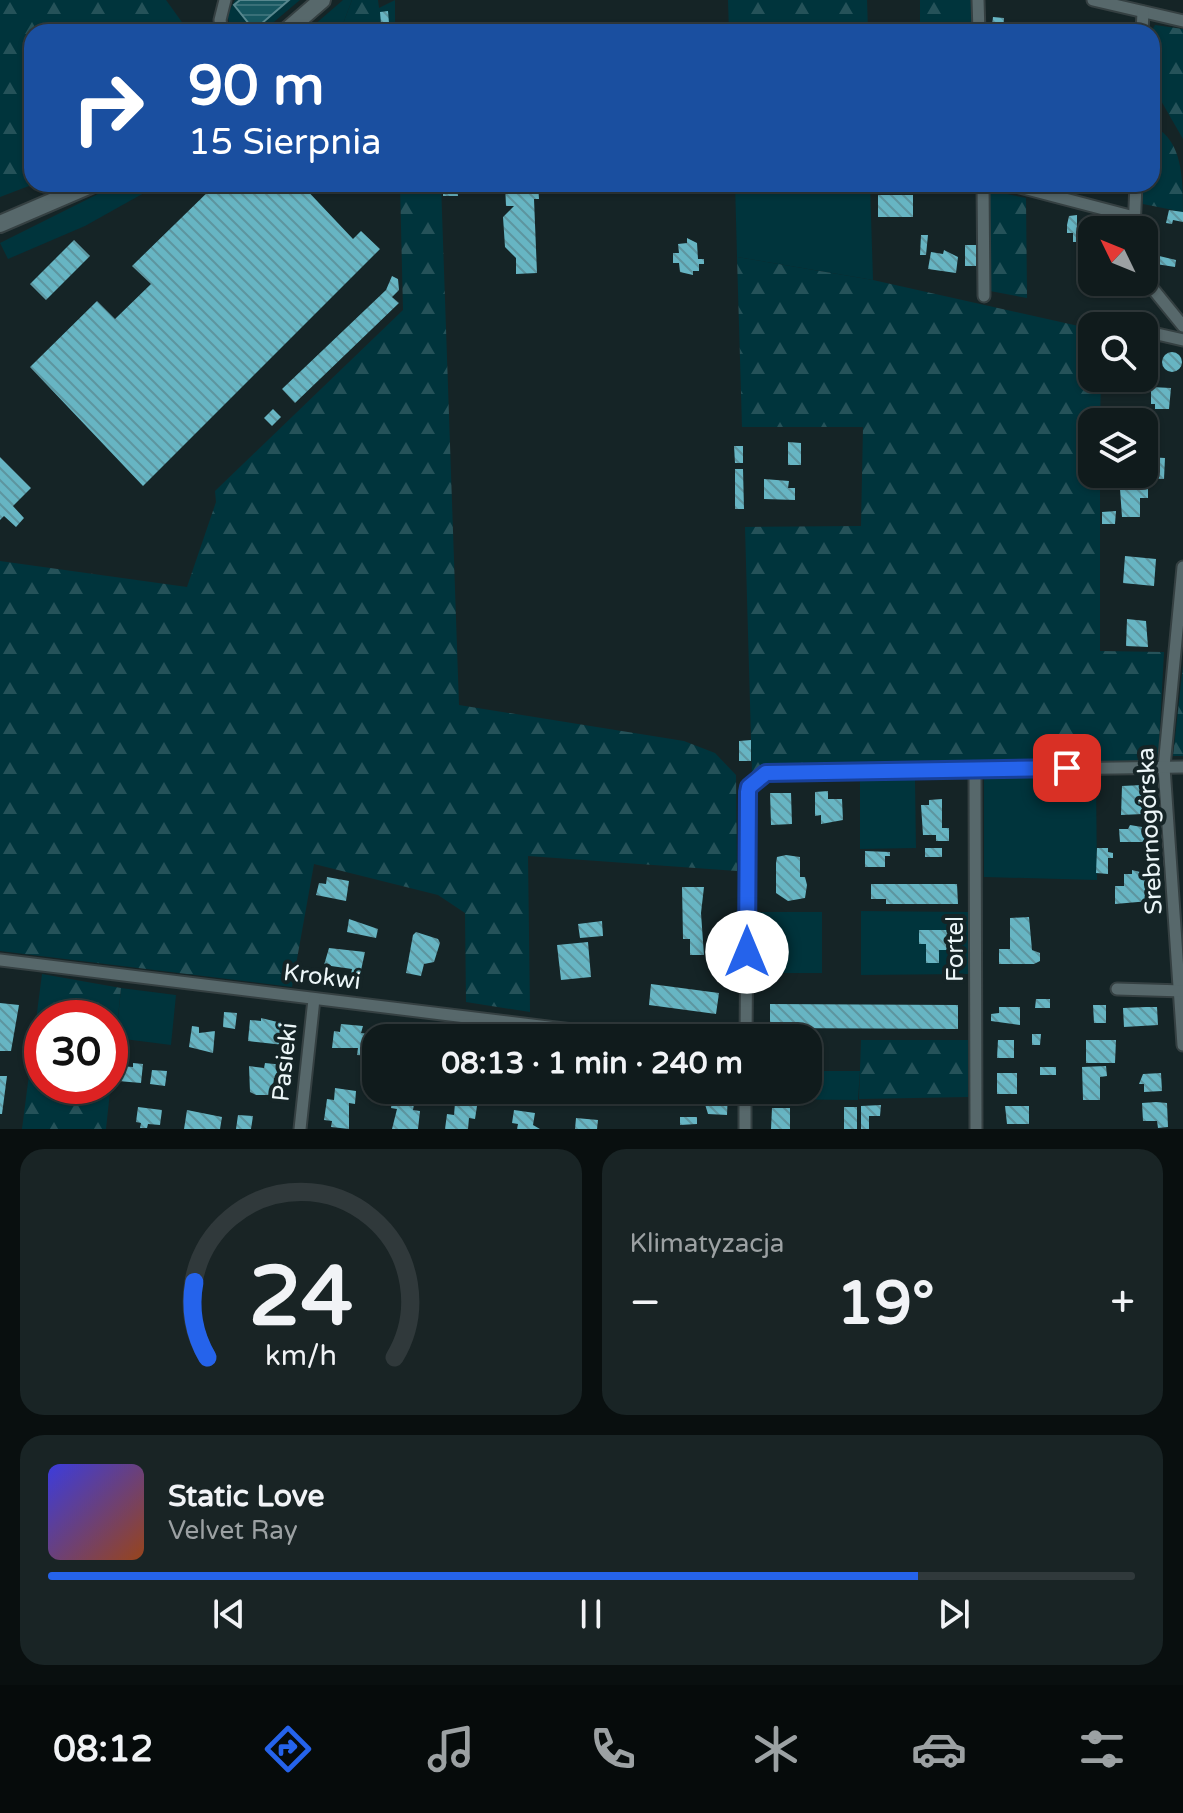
<!DOCTYPE html>
<html lang="pl">
<head>
<meta charset="utf-8">
<style>
  body { margin:0; font-family:"Varela Round",sans-serif; background:#192425; color:#f1f3f6; height:100vh; display:flex; flex-direction:column; font-size:30px; white-space:nowrap }
  * { box-sizing:border-box; margin:0 }
  p { font-size:26px; color:#9ca1a3 }
  .icon { flex:none; width:44px; height:44px; fill:none; stroke:currentColor; stroke-width:2; stroke-linecap:round; stroke-linejoin:round }
  .map { position:relative; height:1129px; overflow:hidden }
  .drawer { display:flex; flex-direction:column; gap:20px; padding:20px; background:#090f0f; flex:1 }
  .drawer>* { flex:none }
  .guide { position:absolute; left:24px; top:24px; width:1136px; height:168px; border-radius:24px; box-shadow:0 2px 6px #0004,0 0 0 2px #30393b; background:#1a4fa0; color:#fff; overflow:hidden }
  .needle { width:52px; rotate:313deg }
  .fabs { position:absolute; left:1078px; top:216px; display:grid; gap:16px }
  .fabs a { display:grid; place-items:center; width:80px; height:80px; border-radius:16px; background:#101b1c; box-shadow:0 2px 6px #0004,0 0 0 2px #30393b; font-size:40px }
  .speed { position:absolute; left:24px; top:1000px; display:flex; gap:16px; font-size:40px; font-weight:700; text-align:center }
  .speed>* { display:grid; place-content:center; width:104px; height:104px; border-radius:50%; background:#101b1c; box-shadow:0 2px 6px #0004,0 0 0 2px #30393b; line-height:1 }
  .speed .limit { border:12px solid #d22; background:#fff; color:#111 }
  .pin { position:absolute; display:grid; place-items:center; width:68px; height:68px; color:#fff; margin:-34px; border-radius:16px; box-shadow:0 4px 12px #0006 }
  .me { position:absolute; width:88px; margin:-44px; rotate:0deg; stroke-linejoin:round; filter:drop-shadow(0 0 6px #0008) }
  .turn { display:flex; align-items:center; gap:28px; height:168px; padding:0 32px; font-size:36px }
  .turn .icon { width:104px; height:104px; stroke-width:2.5 }
  .turn b { display:block; font-size:56px; line-height:68px }
  .big { font-size:60px; font-weight:700; line-height:1.1 }
  .drawer .tile { flex:1; display:flex; flex-direction:column; justify-content:center; gap:12px; min-width:0; padding:0 28px; border-radius:24px; background:#192425 }
  .drawer .dial { align-items:center; gap:0 }
  .dial svg { height:208px; overflow:visible; fill:none; stroke:#30393b; stroke-width:7; stroke-linecap:round; text-anchor:middle }
  .dial text { fill:#f1f3f6; stroke:none }
  .song { display:flex; align-items:center; gap:24px }
  .cover { width:96px; height:96px; border-radius:12px; background:linear-gradient(135deg,hsl(240 70% 55%),hsl(20 70% 35%)) }
  .played { height:8px; border-radius:4px; background:linear-gradient(90deg,#2563eb 80%,#30393b 80%) }
  .keys { display:flex; justify-content:space-around; direction:ltr }
  .heat { display:flex; justify-content:space-between; align-items:center; font-size:44px; direction:ltr }
  .drawer .tiles { flex:1; display:grid; gap:20px; grid-template-columns:1fr 1fr }
  .tile:last-child { grid-column:span 2 }
  .trip { position:absolute; left:362px; top:1024px; width:460px; height:80px; border-radius:24px; background:#101b1c; box-shadow:0 2px 6px #0004,0 0 0 2px #30393b; font-weight:700; line-height:80px; text-align:center }
  .dock { display:flex; height:128px; justify-content:space-around; align-items:center; background:#060b0b; color:#9ca1a3 }
  .dock .icon { width:56px; height:56px }
  .dock .on { color:#2563eb }
  .dock b { font-size:36px; color:#f1f3f6 }
  .map>svg:first-child { display:block }
</style>
</head>
<body>
<div class="map">
<svg width="1183" height="1129" viewBox="0 0 1183 1129">
  <defs>
    <pattern id="forest-firs" width="22" height="20" patternUnits="userSpaceOnUse" patternTransform="scale(2)"><rect width="22" height="20" fill="#00343c"/><path d="M5 1l3.5 6h-7zM16 11l3.5 6h-7z" fill="#255259"/></pattern>
    <pattern id="water-rules" width="6" height="5" patternUnits="userSpaceOnUse" patternTransform="scale(2)"><rect width="6" height="5" fill="#175760"/><path d="M0 2.5h6" fill="none" stroke="#397078"/></pattern>
    <pattern id="building-back-hatch" width="6" height="6" patternUnits="userSpaceOnUse" patternTransform="scale(2)"><rect width="6" height="6" fill="#67b5c3"/><path d="M-1 5l2 2M0 0l6 6M5-1l2 2" fill="none" stroke="#5d959f"/></pattern>
  </defs>
  <rect width="100%" height="100%" fill="#152426"/>
  <g fill="#00343c">
    <path d="M235,0H240L234,5L254,30L289,0H300L262,32H232L227,15Z"/>
    <path d="M343,0H352L340,32H306Z"/>
    <path d="M118,184H160L85,226L8,259L0,243Z"/>
    <path d="M735,184H870L873,280L737,257Z"/>
    <path d="M984,775H1096L1097,880L984,877Z"/>
    <path d="M860,778H915L916,848L860,849Z"/>
    <path d="M861,911L969,912L968,974L861,975Z"/>
    <path d="M759,912H822V973H761Z"/>
    <path d="M121,988L176,995L171,1045L116,1038Z"/>
    <path d="M808,1071H860L858,1100L755,1099L756,1090H808Z"/>
  </g>
  <g fill="url(#forest-firs)" fill-rule="evenodd">
    <path d="M0,0H166L189,32H32L34,184L0,197Z"/>
    <path d="M352,0H378L379,8L395,0V32H340Z"/>
    <path d="M728,0H867L868,32H729Z"/>
    <path d="M920,0H972L973,32H920Z"/>
    <path d="M1155,25L1183,29V139L1152,85L1151,32Z"/>
    <path d="M1154,127C1183,140 1183,181 1183,212L1143,204V184H1152Z"/>
    <path d="M400,184H441L459,705L684,741L715,753L736,775L737,871L528,856L530,1012L466,1002L465,913L438,895L314,864L292,987L0,951V561L187,587L216,502L215,491L403,310Z"/>
    <path d="M987,190L1026,198L1027,298L990,291Z"/>
    <path d="M737,257L873,280L1092,329V378H1101L1100,422H1092V474H1100V651L1164,652L1158,763L767,767L752,773L745,527L861,526L863,427H742Z"/>
    <path d="M1183,665V756H1173Z"/>
    <path d="M42,974L121,988L106,1129H22ZM42,1018H110V1086H42Z"/>
    <path d="M861,1040H968V1097L859,1099Z"/>
  </g>
  <path fill="url(#water-rules)" stroke="#57878e" stroke-width="2" d="M240,0H289L254,30L234,5Z"/>
  <g fill="url(#building-back-hatch)">
    <path d="M388,11L389,23L381,24L380,12Z"/>
    <path d="M993,17L1004,18L1003,32H991Z"/>
    <path d="M216,184H301L353,239L361,231L380,249L143,486L30,367L97,301L115,319L151,284L132,266Z"/>
    <rect x="443" y="184" width="15" height="12"/>
    <path d="M505,184H538L539,199H534L537,273L516,274V258L505,247L503,217L514,206H506Z"/>
    <path d="M681,184H698V190L681,189Z"/>
    <rect x="878" y="195" width="35" height="22"/>
    <path d="M1169,210L1183,212V222L1173,220L1172,224L1166,223Z"/>
    <path d="M1077,215V242H1073V233H1067V225L1069,216Z"/>
    <path d="M921,235H928L926,255H920Z"/>
    <path d="M687,238L697,243L698,259H704V264H699V271H693V275L680,272L679,263H673V253H679L678,244L687,243Z"/>
    <path d="M74,240L90,256L46,300L30,284Z"/>
    <rect x="965" y="245" width="11" height="21"/>
    <path d="M944,250L958,257L956,273L928,269L931,252L943,254Z"/>
    <path d="M1155,255L1176,260L1175,267L1156,264Z"/>
    <path d="M392,276L398,279L399,290L392,297L399,303L295,403L282,389L386,290Z"/>
    <circle cx="1172" cy="362" r="10"/>
    <path d="M1144,367L1157,372V377L1144,375Z"/>
    <path d="M1151,387L1171,388L1169,409H1155V404H1151Z"/>
    <path d="M273,409L281,417L272,426L264,418Z"/>
    <path d="M1118,418L1143,420V422H1118Z"/>
    <path d="M1144,420H1148L1147,440H1144Z"/>
    <path d="M788,442L801,443V465H788Z"/>
    <path d="M734,446H743V463H735Z"/>
    <path d="M0,457L31,488L13,506L24,518L16,527L4,516L0,520Z"/>
    <path d="M1146,457L1165,458L1164,479L1146,478Z"/>
    <path d="M735,469H743L744,509H735Z"/>
    <path d="M764,479L789,481L788,488H795V500L764,499Z"/>
    <path d="M1120,489H1148V498H1140V517H1122Z"/>
    <path d="M1116,511L1115,524H1102V512Z"/>
    <path d="M1125,556L1156,559L1154,586L1123,583Z"/>
    <path d="M1127,619L1146,621L1148,647L1126,646Z"/>
    <path d="M751,740V761H739V741Z"/>
    <path d="M1142,785L1143,814L1121,815L1122,786Z"/>
    <path d="M828,791V799H842L843,820L821,824V815L815,816V792Z"/>
    <path d="M770,793H791L792,824L771,825Z"/>
    <path d="M942,799V828H949V841H936V835H923L921,805H929V800Z"/>
    <path d="M1130,825L1148,828L1152,842H1120L1119,829H1128Z"/>
    <rect x="925" y="848" width="17" height="9"/>
    <path d="M1097,848H1108V852L1113,853V858H1108V874L1096,873Z"/>
    <path d="M865,851L890,852V856H885V867H865Z"/>
    <path d="M786,855L800,857V877H805L807,885L805,898L788,901L776,893V863L777,857Z"/>
    <path d="M1132,870L1148,874L1147,892H1161V900L1115,904V886H1124V874H1132Z"/>
    <path d="M327,877L349,881L346,901L316,895L319,883L326,884Z"/>
    <path d="M871,884H957L958,904H886V899H871Z"/>
    <path d="M682,887H704L701,913L704,955H690V939H683Z"/>
    <path d="M1029,917L1032,950L1040,953V961L1034,964H999V949H1010V918Z"/>
    <path d="M349,919L378,929L376,938L347,932Z"/>
    <path d="M602,921L603,936L580,938L578,924Z"/>
    <path d="M919,930H952L950,950H939V963H926V944H919Z"/>
    <path d="M416,932L438,939L440,943L434,962L424,964L421,976L406,973L413,935Z"/>
    <path d="M588,942L591,977L561,980L557,945Z"/>
    <path d="M329,948L365,952L360,975L351,974L352,969L324,965Z"/>
    <path d="M651,984L719,993L716,1014L649,1005Z"/>
    <path d="M1036,999H1050V1008H1035Z"/>
    <path d="M0,1003L19,1005L11,1051H0Z"/>
    <path d="M770,1004L958,1005V1029L770,1028Z"/>
    <path d="M1093,1005H1106V1023H1094Z"/>
    <path d="M999,1007H1020V1025L991,1021V1014L999,1013Z"/>
    <path d="M1146,1007H1157L1158,1025L1124,1027L1123,1008Z"/>
    <path d="M224,1012L237,1013L235,1029L223,1027Z"/>
    <path d="M261,1018L286,1024L284,1045L248,1041L250,1020L261,1021Z"/>
    <path d="M341,1024L363,1026L361,1033L374,1035L371,1056L357,1055L358,1048H332L334,1031L340,1032Z"/>
    <path d="M192,1026L199,1027V1033L215,1031L213,1053L189,1047Z"/>
    <path d="M403,1032L424,1035L423,1038H402Z"/>
    <path d="M1032,1034H1041L1040,1045H1032Z"/>
    <path d="M998,1040H1014V1058H997Z"/>
    <path d="M1086,1040H1116L1115,1063H1086Z"/>
    <path d="M133,1063L143,1064L141,1083L118,1081L120,1066L133,1067Z"/>
    <path d="M265,1063L284,1065L282,1079L274,1078L272,1095H256L250,1092L249,1066L264,1068Z"/>
    <path d="M1106,1066L1107,1076L1100,1077V1100H1083L1082,1067Z"/>
    <rect x="1040" y="1067" width="16" height="8"/>
    <path d="M152,1070L167,1071L165,1086L150,1084Z"/>
    <rect x="997" y="1073" width="20" height="21"/>
    <path d="M1161,1073L1162,1091L1144,1092V1084H1139L1143,1074Z"/>
    <path d="M0,1076H7L2,1114H0Z"/>
    <path d="M335,1088L356,1091L355,1104L349,1103V1129L331,1127L332,1121L324,1120L327,1099L334,1100Z"/>
    <path d="M709,1092H728L727,1115L708,1114L704,1101H708Z"/>
    <path d="M393,1095L415,1098L413,1110L420,1111L418,1129H392L397,1109L391,1108Z"/>
    <path d="M1156,1102L1167,1103L1168,1127L1158,1128L1157,1121H1143L1142,1103Z"/>
    <path d="M455,1103L477,1106L475,1119L469,1118L468,1129H445L447,1114L454,1115Z"/>
    <path d="M881,1105L880,1116H869V1129H861V1106Z"/>
    <path d="M1005,1106H1029V1124H1007Z"/>
    <path d="M138,1107L162,1110L160,1125L148,1124L147,1128H140L141,1123L136,1122Z"/>
    <rect x="844" y="1107" width="13" height="22"/>
    <path d="M772,1108H790V1129H771Z"/>
    <path d="M187,1110L222,1117L220,1129H184Z"/>
    <path d="M514,1110L535,1113L533,1125L540,1129H517L518,1124L512,1123Z"/>
    <path d="M238,1115L253,1116L251,1129H236Z"/>
    <path d="M680,1117H697V1124L680,1125Z"/>
    <path d="M576,1118L598,1120L597,1129H575Z"/>
  </g>
  <g fill="none" stroke-linecap="round" stroke-linejoin="round">
    <g stroke="#354042" stroke-width="15">
      <g id="street">
        <path d="M978,0L979,32"/>
        <path d="M1093,0L1183,21"/>
        <path d="M222,32L220,20L225,0"/>
        <path d="M1142,32L1143,12"/>
        <path d="M983,184L984,296"/>
        <path d="M1008,184L1134,217"/>
        <path d="M1134,230L1136,184"/>
        <path d="M1144,278L1183,326"/>
        <path d="M1144,331L1183,340"/>
        <path d="M1183,567L1164,767L1183,1045"/>
        <path d="M975,769L976,1129"/>
        <path d="M0,960L638,1038"/>
        <path d="M1117,989L1183,991"/>
        <path d="M746,1038L748,792L749,787L766,773L1183,767"/>
        <path d="M300,1129L314,999"/>
        <path d="M745,1129V1090"/>
      </g>
    </g>
    <g stroke="#354042" stroke-width="20">
      <g id="secondary">
        <path d="M285,32L322,0"/>
        <path d="M0,224L93,184"/>
      </g>
    </g>
    <use href="#street" stroke="#57686b" stroke-width="11"/>
    <use href="#secondary" stroke="#57686b" stroke-width="16"/>
  </g>
  <g fill="none" stroke-linecap="round" stroke-linejoin="round">
    <g stroke="#184099" stroke-width="20">
      <path id="route" d="M747,952L748,792L749,787L766,773L1067,768"/>
    </g>
    <use href="#route" stroke="#2563eb" stroke-width="14"/>
  </g>
  <g text-anchor="middle" dominant-baseline="central" stroke-width="8" stroke-linejoin="round" paint-order="stroke">
    <g font-size="24" fill="#ecf6f8" stroke="#152426">
      <text transform="translate(1150 831) rotate(-93)">Srebrnogórska</text>
      <text transform="translate(955 949) rotate(-90)">Fortel</text>
      <text transform="translate(322 977) rotate(7)">Krokwi</text>
      <text transform="translate(285 1062) rotate(-84)">Pasieki</text>
    </g>
  </g>
</svg>
<div class="fabs">
<a><svg class="needle" viewBox="-14 -14 28 28"><path d="M0-13l5 13h-10z" fill="#e53935"/><path d="M0 13l5-13h-10z" fill="#9ca1a3"/></svg></a>
<a><svg class="icon" aria-label="search" viewBox="0 0 24 24"><circle cx="10" cy="10" r="6"/><path d="M15 15l6 6"/></svg></a>
<a><svg class="icon" aria-label="layers" viewBox="0 0 24 24"><path d="M12 4l9 5-9 5-9-5zM3 14l9 5 9-5"/></svg></a>
</div>
<div class="speed"><div class="limit">30</div></div>
<div class="pin" style="left:1067px;top:768px;background:#d93025"><svg class="icon" aria-label="arrive" viewBox="0 0 24 24"><path d="M6 21V4h12l-3 4 3 4H6"/></svg></div>
<svg class="me" style="left:747px;top:952px" viewBox="-20 -20 40 40"><circle r="19" fill="#fff"/><path d="M0-13L10 11 0 6-10 11z" fill="#2563eb"/></svg>
<div class="trip">08:13 · 1 min · 240 m</div>
<div class="guide">
<div class="turn"><svg class="icon" aria-label="right" viewBox="0 0 24 24"><path d="M7 20v-9h11M14 6l5 5-5 5"/></svg><div><b>90 m</b>15 Sierpnia</div></div>
</div>
</div>
<section class="drawer">
<div class="tiles">
<div class="tile dial"><svg viewBox="0 0 100 80">
<path d="M14 69A42 42 0 1 1 86 69"/>
<path d="M14 69A42 42 0 0 1 9 40" stroke="#2563eb"/>
<text x="50" y="56" font-size="32" font-weight="700">24</text>
<text x="50" y="72" font-size="11">km/h</text>
</svg></div>
<div class="tile"><p>Klimatyzacja</p>
<div class="heat"><a>−</a><b class="big">19°</b><a>+</a></div>
</div>
<div class="tile">
<div class="song"><i class="cover"></i><div><b>Static Love</b><p>Velvet Ray</p></div></div>
<div class="played"></div>
<div class="keys"><svg class="icon" aria-label="previous" viewBox="0 0 24 24"><path d="M18 5L8 12l10 7zM5 5v14"/></svg><svg class="icon" aria-label="pause" viewBox="0 0 24 24"><path d="M8 5v14M16 5v14"/></svg><svg class="icon" aria-label="next" viewBox="0 0 24 24"><path d="M6 5l10 7-10 7zM19 5v14"/></svg></div>
</div>
</div>
</section>
<nav class="dock">
<b>08:12</b>
<svg class="icon on" aria-label="directions" viewBox="0 0 24 24"><path d="M12 3l9 9-9 9-9-9zM9 14v-3h6M13 9l2 2-2 2"/></svg>
<svg class="icon" aria-label="music" viewBox="0 0 24 24"><path d="M9 18V5l10-2v13"/><circle cx="6" cy="18" r="3"/><circle cx="16" cy="16" r="3"/></svg>
<svg class="icon" aria-label="phone" viewBox="0 0 24 24"><path d="M5 4h4l2 5-3 2q2 4 5 5l2-3 5 2v4C11 20 4 13 5 4z"/></svg>
<svg class="icon" aria-label="climate" viewBox="0 0 24 24"><path d="M12 3v18M4 7l16 10M4 17L20 7"/></svg>
<svg class="icon" aria-label="car" viewBox="0 0 24 24"><path d="M5 17H2v-5l4-1 3-4h7l3 4 3 1v5h-3M9 17h6M6 11h13"/><circle cx="7" cy="17" r="2"/><circle cx="17" cy="17" r="2"/></svg>
<svg class="icon" aria-label="filters" viewBox="0 0 24 24"><path d="M4 7h16M4 17h16"/><circle cx="9" cy="7" r="2"/><circle cx="15" cy="17" r="2"/></svg>
</nav>
</body>
</html>
